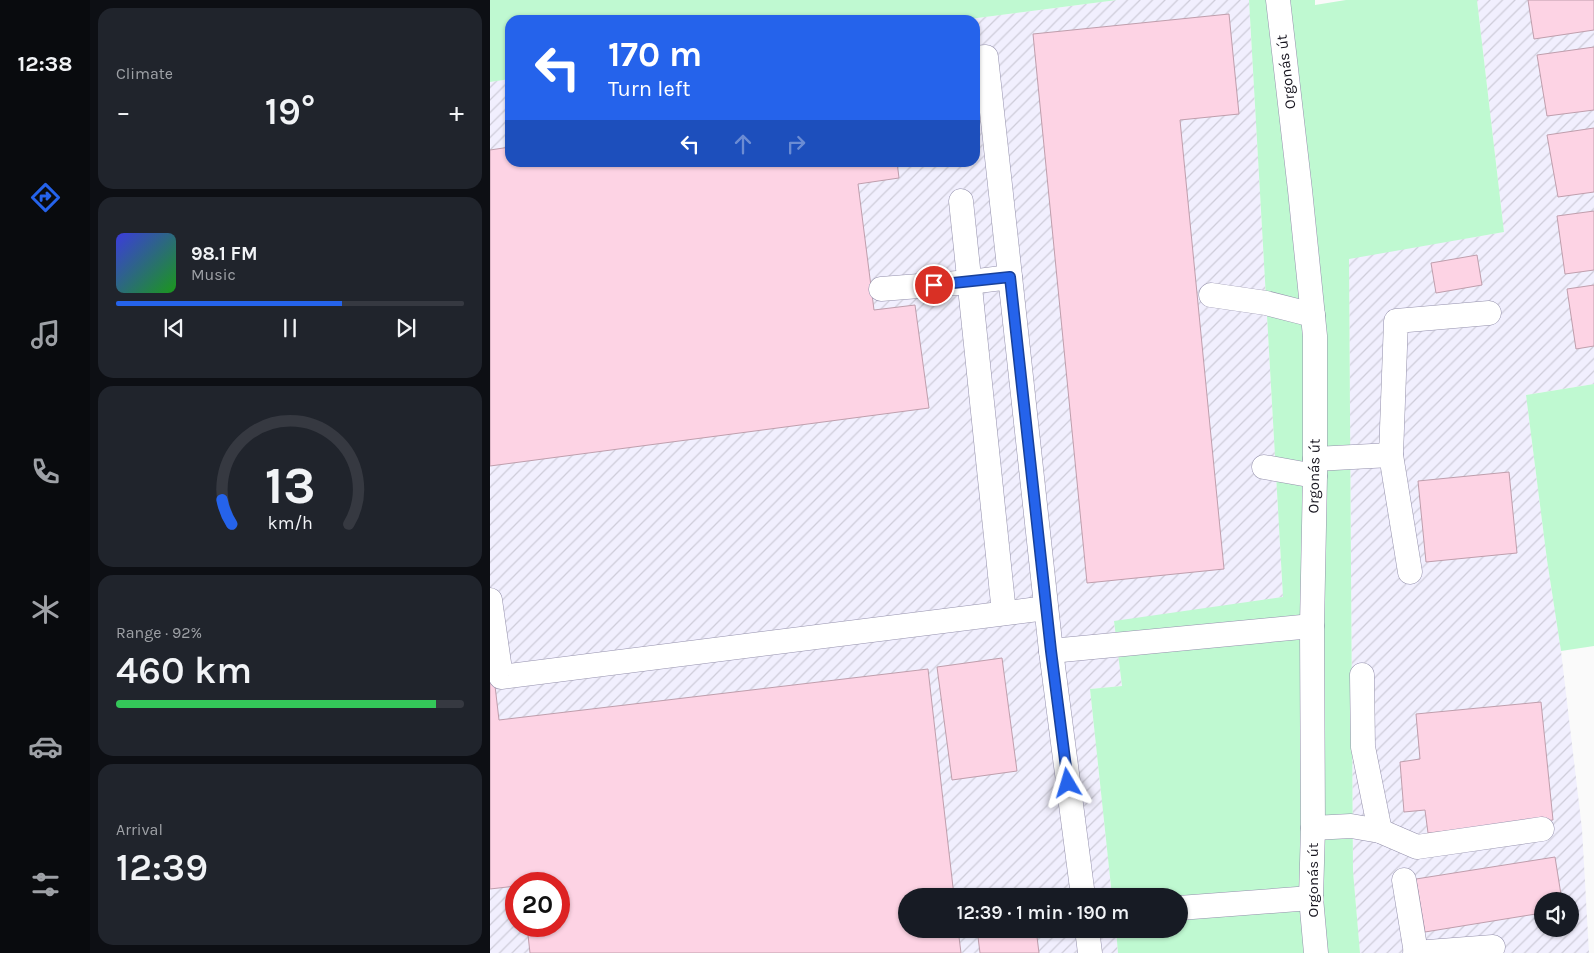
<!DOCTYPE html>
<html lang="en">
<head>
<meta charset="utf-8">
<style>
  body { margin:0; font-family:Karla,sans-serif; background:#20242c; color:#f1f3f6; height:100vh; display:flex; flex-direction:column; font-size:19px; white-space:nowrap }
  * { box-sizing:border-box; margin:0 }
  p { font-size:16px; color:#9ea1a6 }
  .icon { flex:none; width:28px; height:28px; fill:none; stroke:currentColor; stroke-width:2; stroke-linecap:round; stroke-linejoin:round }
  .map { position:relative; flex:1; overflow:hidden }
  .sheet { display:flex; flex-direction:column; gap:8px; padding:8px; background:#0d0f14; width:400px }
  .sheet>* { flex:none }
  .guide { position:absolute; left:15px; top:15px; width:475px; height:152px; border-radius:15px; box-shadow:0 1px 4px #0004; background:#2563eb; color:#fff; overflow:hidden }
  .tools { position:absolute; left:1044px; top:892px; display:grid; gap:10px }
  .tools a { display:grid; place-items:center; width:45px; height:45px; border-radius:50%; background:#171b24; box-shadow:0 1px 4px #0004; font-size:25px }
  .speed { position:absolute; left:15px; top:872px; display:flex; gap:10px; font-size:25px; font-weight:700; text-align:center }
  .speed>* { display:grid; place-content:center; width:65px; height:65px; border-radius:50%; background:#171b24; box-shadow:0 1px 4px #0004; line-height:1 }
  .speed .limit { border:8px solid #d22; background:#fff; color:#111 }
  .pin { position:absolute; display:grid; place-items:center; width:42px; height:42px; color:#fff; margin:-21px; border:2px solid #fff; border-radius:50%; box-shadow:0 1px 5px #0007 }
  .me { position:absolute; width:55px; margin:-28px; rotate:353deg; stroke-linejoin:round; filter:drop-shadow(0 0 4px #0008) }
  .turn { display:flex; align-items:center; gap:18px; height:105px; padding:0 20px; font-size:22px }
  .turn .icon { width:65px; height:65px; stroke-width:2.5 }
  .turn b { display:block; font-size:35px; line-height:42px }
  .lanes { display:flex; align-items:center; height:48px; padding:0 20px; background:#0003; justify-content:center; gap:25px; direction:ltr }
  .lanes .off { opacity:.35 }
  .big { font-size:38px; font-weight:600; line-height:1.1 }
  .sheet .widget { flex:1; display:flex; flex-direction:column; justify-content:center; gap:8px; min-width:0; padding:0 18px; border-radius:15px; background:#20242c }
  .sheet .dial { align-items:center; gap:0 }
  .dial svg { height:130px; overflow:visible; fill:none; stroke:#363941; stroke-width:7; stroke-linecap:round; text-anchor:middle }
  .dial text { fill:#f1f3f6; stroke:none }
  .song { display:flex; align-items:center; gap:15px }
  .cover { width:60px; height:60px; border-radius:8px; background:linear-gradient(135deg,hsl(240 70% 55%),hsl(120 70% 35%)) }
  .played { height:5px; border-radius:2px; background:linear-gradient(90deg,#2563eb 65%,#363941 65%) }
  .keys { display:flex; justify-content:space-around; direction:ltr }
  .heat { display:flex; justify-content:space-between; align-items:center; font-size:28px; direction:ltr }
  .charge { height:8px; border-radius:4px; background:linear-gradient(90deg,#34c759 92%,#363941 0) }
  .trip { position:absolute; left:408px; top:888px; width:290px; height:50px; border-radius:25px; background:#171b24; box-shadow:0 1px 4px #0004; font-weight:600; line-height:50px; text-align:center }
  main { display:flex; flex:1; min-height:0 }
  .dock { display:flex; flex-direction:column; width:90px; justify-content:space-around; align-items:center; background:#090b0e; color:#9ea1a6 }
  .dock .icon { width:35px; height:35px }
  .dock .on { color:#2563eb }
  .dock b { font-size:22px; color:#f1f3f6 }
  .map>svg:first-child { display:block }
</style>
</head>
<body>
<main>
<nav class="dock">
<b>12:38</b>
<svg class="icon on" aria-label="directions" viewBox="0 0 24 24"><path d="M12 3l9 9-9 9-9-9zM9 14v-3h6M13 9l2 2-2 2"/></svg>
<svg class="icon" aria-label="music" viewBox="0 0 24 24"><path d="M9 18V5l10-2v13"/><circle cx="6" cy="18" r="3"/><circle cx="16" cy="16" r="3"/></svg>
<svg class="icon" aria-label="phone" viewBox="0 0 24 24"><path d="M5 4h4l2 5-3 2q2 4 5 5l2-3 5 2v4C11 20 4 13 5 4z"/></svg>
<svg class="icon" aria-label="climate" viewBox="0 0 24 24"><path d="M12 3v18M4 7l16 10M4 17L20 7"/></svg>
<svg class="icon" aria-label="car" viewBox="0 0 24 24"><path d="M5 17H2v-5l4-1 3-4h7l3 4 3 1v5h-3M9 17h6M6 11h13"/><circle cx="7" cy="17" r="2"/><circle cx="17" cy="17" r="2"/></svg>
<svg class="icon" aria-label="filters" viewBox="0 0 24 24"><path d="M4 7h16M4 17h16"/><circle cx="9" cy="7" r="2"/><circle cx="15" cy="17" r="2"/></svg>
</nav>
<section class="sheet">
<div class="widget"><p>Climate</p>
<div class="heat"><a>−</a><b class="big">19°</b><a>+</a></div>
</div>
<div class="widget">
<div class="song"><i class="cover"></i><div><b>98.1 FM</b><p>Music</p></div></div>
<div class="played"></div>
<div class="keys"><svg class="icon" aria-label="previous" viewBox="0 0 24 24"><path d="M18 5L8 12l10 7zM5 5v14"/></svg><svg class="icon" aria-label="pause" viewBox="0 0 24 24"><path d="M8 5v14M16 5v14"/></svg><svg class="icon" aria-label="next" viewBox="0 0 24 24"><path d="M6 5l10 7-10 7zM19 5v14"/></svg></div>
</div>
<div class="widget dial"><svg viewBox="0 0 100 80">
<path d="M14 69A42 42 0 1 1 86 69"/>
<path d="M14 69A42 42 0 0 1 8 54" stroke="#2563eb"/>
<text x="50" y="56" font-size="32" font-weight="700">13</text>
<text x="50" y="72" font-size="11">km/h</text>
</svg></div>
<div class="widget"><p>Range · 92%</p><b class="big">460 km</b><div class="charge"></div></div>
<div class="widget"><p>Arrival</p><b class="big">12:39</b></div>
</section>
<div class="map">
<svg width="1104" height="953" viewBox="0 0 1104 953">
  <defs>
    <pattern id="industrial-furrows" width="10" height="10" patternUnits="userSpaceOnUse" patternTransform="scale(1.25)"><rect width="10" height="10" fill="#f1effe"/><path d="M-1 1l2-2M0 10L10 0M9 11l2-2" fill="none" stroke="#ceccd9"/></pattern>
  </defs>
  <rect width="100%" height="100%" fill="#fafafa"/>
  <g fill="url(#industrial-furrows)" fill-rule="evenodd">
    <path d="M627,0H759L793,597L624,622L632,686L600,689L622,896H416V929H626L628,953H0V82L20,79V162H485V20H472ZM26,884H69V926H26Z"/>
    <path d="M987,0H1104V384L1036,395L1057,560L1071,651L1092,829L1099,953H870L863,871L859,258L1014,232ZM1052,901H1080V929H1052Z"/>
  </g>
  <g fill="#bff9d1">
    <path d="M0,0H627L472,20H20V79L0,82Z"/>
    <path d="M759,0H825V5L856,0H987L1014,232L859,259L863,871L870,953H628L626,929H689V896H622L600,689L632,686L624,621L793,597Z"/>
    <path d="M1104,384V646L1071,651L1057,560L1036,395Z"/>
  </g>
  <g fill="#fdd3e4" stroke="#bf9eac">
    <path d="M1038,0H1104V30L1044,39Z"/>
    <path d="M739,14L749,114L690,120L734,569L597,583L543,34Z"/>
    <path d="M1104,47V110L1057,116L1047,55Z"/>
    <path d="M1104,128V192L1068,197L1057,135Z"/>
    <path d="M20,147V162H407L409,178L368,184L384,310L425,305L439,408L0,466V150Z"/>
    <path d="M1104,211V270L1075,274L1067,216Z"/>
    <path d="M987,255L992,285L946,293L941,263Z"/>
    <path d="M1104,285V346L1086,349L1077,289Z"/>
    <path d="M1019,472L1027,553L936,562L928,481Z"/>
    <path d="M0,643L9,720L438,669L464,896H416V929H468L471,953H40L37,926H69V884H26V886L0,889Z"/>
    <path d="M512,658L527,771L462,780L447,667Z"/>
    <path d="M1051,702L1063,820L938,833L935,810L914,812L910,762L930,759L926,714Z"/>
    <path d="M1065,857L1072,901H1052V913L935,932L926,879Z"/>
    <path d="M487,929H546L549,953H490Z"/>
  </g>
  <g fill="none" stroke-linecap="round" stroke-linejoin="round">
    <g stroke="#9490ac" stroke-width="25">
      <g id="minor">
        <path d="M788,0L810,190L825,336V476L822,626L823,828L821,898L826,953"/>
        <path d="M485,58L496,57L561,651L593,896"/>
        <path d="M471,201L514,613"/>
        <path d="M391,289L480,282L520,277"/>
        <path d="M721,295L776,303L823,315"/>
        <path d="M825,459L901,455"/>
        <path d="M774,467L825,476"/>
        <path d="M920,572L901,455L906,321L999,313"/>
        <path d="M0,600L11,677L556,608"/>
        <path d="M561,651L822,626"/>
        <path d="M872,675L873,747L890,831"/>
        <path d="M823,828L861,826L890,831L927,847L1052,829"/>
        <path d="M914,880L926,953"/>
        <path d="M689,908L821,898"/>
        <path d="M597,929L600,953"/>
        <path d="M925,953L1003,947"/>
      </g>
    </g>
    <use href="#minor" stroke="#fff" stroke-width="24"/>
  </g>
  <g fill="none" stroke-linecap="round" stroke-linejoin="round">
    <g stroke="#184099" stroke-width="12">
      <path id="route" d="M444,285L520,277L561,651L578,783"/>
    </g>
    <use href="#route" stroke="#2563eb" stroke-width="9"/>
  </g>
  <g text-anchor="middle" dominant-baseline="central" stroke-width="5" stroke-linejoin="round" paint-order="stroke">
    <g font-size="15" fill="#16141e" stroke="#fff">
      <text transform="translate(796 72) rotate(-97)">Orgonás út</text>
      <text transform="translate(824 476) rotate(-89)">Orgonás út</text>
      <text transform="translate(823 880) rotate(-90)">Orgonás út</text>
    </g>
  </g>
</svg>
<div class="tools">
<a><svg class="icon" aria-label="sound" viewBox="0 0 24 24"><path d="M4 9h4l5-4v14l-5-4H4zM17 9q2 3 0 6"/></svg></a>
</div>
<div class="speed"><div class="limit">20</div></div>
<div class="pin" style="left:444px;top:285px;background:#d93025"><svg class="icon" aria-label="arrive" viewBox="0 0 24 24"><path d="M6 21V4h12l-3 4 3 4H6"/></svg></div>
<svg class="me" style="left:578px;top:783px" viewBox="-20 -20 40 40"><path d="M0-17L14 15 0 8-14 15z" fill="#2563eb" stroke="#fff" stroke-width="4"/></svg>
<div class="trip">12:39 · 1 min · 190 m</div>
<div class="guide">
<div class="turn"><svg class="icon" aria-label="left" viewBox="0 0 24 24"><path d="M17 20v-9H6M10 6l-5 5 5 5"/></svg><div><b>170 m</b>Turn left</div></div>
<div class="lanes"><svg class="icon" aria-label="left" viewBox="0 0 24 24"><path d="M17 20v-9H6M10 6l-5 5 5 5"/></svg><svg class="icon off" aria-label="ahead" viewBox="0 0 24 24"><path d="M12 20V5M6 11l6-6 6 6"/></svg><svg class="icon off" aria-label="right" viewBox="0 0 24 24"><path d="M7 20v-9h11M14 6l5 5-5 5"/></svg></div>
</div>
</div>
</main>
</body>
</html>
